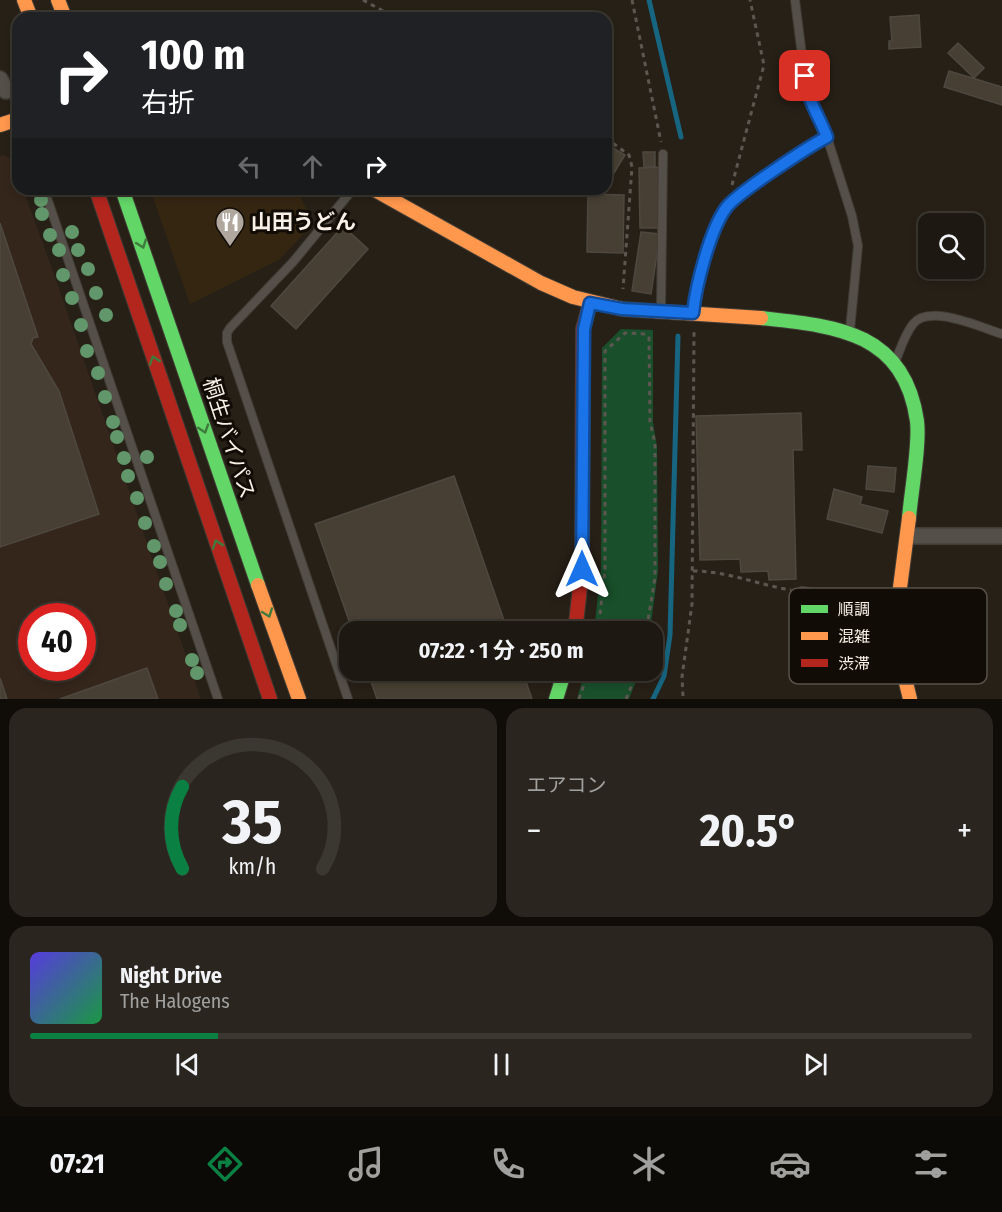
<!DOCTYPE html>
<html lang="ja">
<head>
<meta charset="utf-8">
<style>
  body { margin:0; font-family:"Fira Sans Condensed","Noto Sans JP",sans-serif; background:#2a251f; color:#f1f3f6; height:100vh; display:flex; flex-direction:column; font-size:22px; white-space:nowrap }
  * { box-sizing:border-box; margin:0 }
  p { font-size:20px; color:#a0a09f }
  .icon { flex:none; width:33px; height:33px; fill:none; stroke:currentColor; stroke-width:2; stroke-linecap:round; stroke-linejoin:round }
  .map { position:relative; height:699px; overflow:hidden }
  .panel { display:flex; flex-direction:column; gap:9px; padding:9px; background:#100d09; flex:1 }
  .panel>* { flex:none }
  .banner { position:absolute; left:12px; top:12px; width:600px; height:183px; border-radius:18px; box-shadow:0 3px 9px #0003,0 0 0 2px #3b3731; background:#202124; color:#fff; overflow:hidden }
  .fabs { position:absolute; left:918px; top:213px; display:grid; gap:12px }
  .fabs a { display:grid; place-items:center; width:66px; height:66px; border-radius:12px; background:#1d1811; box-shadow:0 3px 9px #0003,0 0 0 2px #3b3731; font-size:30px }
  .speed { position:absolute; left:18px; top:603px; display:flex; gap:12px; font-size:30px; font-weight:700; text-align:center }
  .speed>* { display:grid; place-content:center; width:78px; height:78px; border-radius:50%; background:#1d1811; box-shadow:0 3px 9px #0003,0 0 0 2px #3b3731; line-height:1 }
  .speed .limit { border:9px solid #d22; background:#fff; color:#111 }
  .pin { position:absolute; display:grid; place-items:center; width:51px; height:51px; color:#fff; margin:-26px; border-radius:12px; box-shadow:0 3px 9px #0006 }
  .me { position:absolute; width:66px; margin:-33px; rotate:0deg; stroke-linejoin:round; filter:drop-shadow(0 0 4px #0008) }
  .turn { display:flex; align-items:center; gap:21px; height:126px; padding:0 30px; font-size:27px }
  .turn .icon { width:78px; height:78px; stroke-width:2.5 }
  .turn b { display:block; font-size:42px; line-height:51px }
  .lanes { display:flex; align-items:center; height:57px; padding:0 30px; background:#0003; justify-content:center; gap:30px; direction:ltr }
  .lanes .off { opacity:.35 }
  .big { font-size:45px; font-weight:700; line-height:1.1 }
  .panel .card { flex:1; display:flex; flex-direction:column; justify-content:center; gap:9px; min-width:0; padding:0 21px; border-radius:18px; background:#2a251f }
  .panel .dial { align-items:center; gap:0 }
  .dial svg { height:156px; overflow:visible; fill:none; stroke:#3b3731; stroke-width:7; stroke-linecap:round; text-anchor:middle }
  .dial text { fill:#f1f3f6; stroke:none }
  .song { display:flex; align-items:center; gap:18px }
  .cover { width:72px; height:72px; border-radius:9px; background:linear-gradient(135deg,hsl(250 70% 55%),hsl(140 70% 35%)) }
  .played { height:6px; border-radius:3px; background:linear-gradient(90deg,#0b8043 20%,#3b3731 20%) }
  .keys { display:flex; justify-content:space-around; direction:ltr }
  .heat { display:flex; justify-content:space-between; align-items:center; font-size:33px; direction:ltr }
  .panel .tiles { flex:1; display:grid; gap:9px; grid-template-columns:1fr 1fr }
  .card:last-child { grid-column:span 2 }
  .trip { position:absolute; left:339px; top:621px; width:324px; height:60px; border-radius:18px; background:#1d1811; box-shadow:0 3px 9px #0003,0 0 0 2px #3b3731; font-weight:700; line-height:60px; text-align:center }
  .dock { display:flex; height:96px; justify-content:space-around; align-items:center; background:#0c0a07; color:#a0a09f }
  .dock .icon { width:42px; height:42px }
  .dock .selected { color:#0b8043 }
  .dock b { font-size:27px; color:#f1f3f6 }
  .map>svg:first-child { display:block }
</style>
</head>
<body>
<div class="map">
<svg width="1002" height="699" viewBox="0 0 1002 699">
  <rect width="100%" height="100%" fill="#272017"/>
  <path fill="#352612" d="M150,189H297L313,224L280,259L190,304Z"/>
  <path fill="#34261b" fill-rule="evenodd" d="M4,155L12,159L18,175V189H23L54,274L201,699H0V156ZM32,616H82V668H32Z"/>
  <g fill="#194f2b">
    <path d="M621,329L653,330V422L657,447L658,571L650,631H594L601,567L602,348Z"/>
    <path d="M585,671V670L640,671L629,699H577Z"/>
  </g>
  <g fill="none" stroke-linecap="round" stroke-linejoin="round">
    <g stroke="#176681" stroke-width="5">
      <path d="M649,0L681,137"/>
      <path d="M653,699L664,676L670,635L678,336"/>
    </g>
  </g>
  <g fill="#473f33" stroke="#4e4840" stroke-width="1.5">
    <path d="M919,15L921,47L889,49V41H892L890,17Z"/>
    <path d="M958,43L984,68L974,78L948,53Z"/>
    <path d="M949,71L1002,87V105L944,87Z"/>
    <path d="M606,144L625,155L606,186Z"/>
    <path d="M643,152H655V167H644Z"/>
    <path d="M660,167V228H640L639,168Z"/>
    <path d="M588,194L624,195L623,253L587,252Z"/>
    <path d="M0,223L38,337L33,338L31,344L59,391L99,514L0,547Z"/>
    <path d="M343,226L368,249L296,329L271,306Z"/>
    <path d="M641,232L660,234L651,294L632,291Z"/>
    <path d="M801,413L802,450H793L796,579L769,580L768,571L741,572L740,559L700,560L696,416Z"/>
    <path d="M868,466L896,468L894,492L866,489Z"/>
    <path d="M454,476L508,632H353L315,524Z"/>
    <path d="M834,489L862,497L860,504L888,511L882,533L827,519Z"/>
    <path d="M147,668L158,699H60Z"/>
    <path d="M367,670H522L532,699H377Z"/>
    <path d="M0,678L7,699H0Z"/>
  </g>
  <g fill="none" stroke-linecap="round" stroke-linejoin="round">
    <g stroke="#413c35" stroke-width="10">
      <g id="lane">
        <path d="M795,0L807,95L827,137L852,216L858,246L850,330"/>
        <path d="M44,189L218,699"/>
        <path d="M661,309L663,154"/>
        <path d="M694,311C696,283 710,233 725,209C736,192 807,147 827,137"/>
        <path d="M895,362C900,350 905,334 913,324C929,303 982,328 1002,334"/>
        <path d="M802,591L895,605"/>
        <path d="M348,699L227,342V333L230,328L293,262L353,189"/>
      </g>
    </g>
    <g stroke="#413c35" stroke-width="18">
      <g id="street">
        <path d="M0,79L6,91"/>
        <path d="M908,536H1002"/>
      </g>
    </g>
    <g stroke="#413c35" stroke-width="16">
      <g id="fast">
        <path d="M122,189L258,585"/>
        <path d="M761,318C835,326 904,331 917,421C920,445 911,492 909,518"/>
        <path d="M556,699L565,670"/>
      </g>
    </g>
    <g stroke="#413c35" stroke-width="16">
      <g id="slow">
        <path d="M24,0L31,18"/>
        <path d="M58,0L65,18"/>
        <path d="M0,125L18,119"/>
        <path d="M373,189L541,283L573,297L622,309L761,318"/>
        <path d="M909,518L894,634L910,699"/>
        <path d="M258,585L299,699"/>
      </g>
    </g>
    <g stroke="#413c35" stroke-width="16">
      <g id="jam">
        <path d="M96,189L270,699"/>
        <path d="M575,632L582,569L583,329L590,303"/>
      </g>
    </g>
    <g stroke="#5c5751" stroke-width="3" stroke-dasharray="4.5 4.5" stroke-linecap="butt">
      <path d="M363,0L396,18"/>
      <path d="M632,0L661,142"/>
      <path d="M606,138L629,155L632,167L623,289"/>
      <path d="M732,185L764,65L750,0"/>
      <path d="M693,571C727,571 759,585 791,590"/>
      <path d="M598,632L605,569V351L625,333L646,334L649,338L650,422L655,443V578L646,632"/>
      <path d="M683,696L682,677L692,604L694,332"/>
      <path d="M579,699L589,670"/>
      <path d="M626,699L638,670"/>
    </g>
    <use href="#lane" stroke="#545049" stroke-width="8"/>
    <use href="#street" stroke="#545049" stroke-width="15"/>
    <use href="#fast" stroke="#63d668" stroke-width="14"/>
    <use href="#slow" stroke="#ff974d" stroke-width="14"/>
    <use href="#jam" stroke="#b3261e" stroke-width="14"/>
  </g>
  <g fill="#61976a">
    <circle cx="41" cy="200" r="7"/>
    <circle cx="42" cy="214" r="7"/>
    <circle cx="72" cy="232" r="7"/>
    <circle cx="50" cy="235" r="7"/>
    <circle cx="59" cy="250" r="7"/>
    <circle cx="78" cy="250" r="7"/>
    <circle cx="88" cy="269" r="7"/>
    <circle cx="63" cy="275" r="7"/>
    <circle cx="96" cy="293" r="7"/>
    <circle cx="72" cy="298" r="7"/>
    <circle cx="106" cy="315" r="7"/>
    <circle cx="81" cy="325" r="7"/>
    <circle cx="87" cy="351" r="7"/>
    <circle cx="98" cy="373" r="7"/>
    <circle cx="105" cy="397" r="7"/>
    <circle cx="113" cy="422" r="7"/>
    <circle cx="117" cy="437" r="7"/>
    <circle cx="147" cy="457" r="7"/>
    <circle cx="124" cy="458" r="7"/>
    <circle cx="128" cy="476" r="7"/>
    <circle cx="137" cy="498" r="7"/>
    <circle cx="145" cy="523" r="7"/>
    <circle cx="154" cy="546" r="7"/>
    <circle cx="160" cy="562" r="7"/>
    <circle cx="166" cy="584" r="7"/>
    <circle cx="176" cy="611" r="7"/>
    <circle cx="180" cy="625" r="7"/>
    <circle cx="192" cy="660" r="7"/>
    <circle cx="197" cy="673" r="7"/>
  </g>
  <defs><path id="oneway-chevron" d="M-2-3.5L2.5 0L-2 3.5" fill="none" stroke-width="1.6" stroke-linecap="round" stroke-linejoin="round" transform="scale(1.5)"/></defs>
  <g stroke="#3e7b3c">
    <use href="#oneway-chevron" transform="translate(142 244) rotate(70)"/>
    <use href="#oneway-chevron" transform="translate(154 360) rotate(-109)"/>
    <use href="#oneway-chevron" transform="translate(204 429) rotate(72)"/>
    <use href="#oneway-chevron" transform="translate(217 544) rotate(-109)"/>
    <use href="#oneway-chevron" transform="translate(268 613) rotate(70)"/>
  </g>
  <g fill="none" stroke-linecap="round" stroke-linejoin="round">
    <g stroke="#114b97" stroke-width="15">
      <path id="route" d="M582,569L584,329L590,303L622,309L693,313C696,285 710,230 726,208C737,193 808,147 827,137C818,113 808,103 805,76"/>
    </g>
    <use href="#route" stroke="#1a73e8" stroke-width="10"/>
  </g>
  <defs>
    <g id="restaurant-pin" transform="scale(1.5)"><path d="M0 17L-7.5 6A9.5 9.5 0 1 1 7.5 6Z" fill="#b0a89e" stroke="#110c06"/><path d="M-5-6h1v4h1v-4h1v4h1v-4h1v5L-1.5 .5V6h-2V.5L-5-1ZM5-6V6H3V1.5H1.5Q1.5-4 5-6Z" fill="#fff"/></g>
  </defs>
  <g fill-rule="evenodd">
    <use href="#restaurant-pin" x="230" y="222"/>
  </g>
  <g text-anchor="middle" dominant-baseline="central" stroke-width="6" stroke-linejoin="round" paint-order="stroke">
    <g font-size="21" font-weight="bold" fill="#f9f1e7" stroke="#110c06" text-anchor="start">
      <text x="251" y="222">山田うどん</text>
    </g>
    <g font-size="21" fill="#f9f1e7" stroke="#110c06">
      <text transform="translate(229 438) rotate(72)">桐生バイパス</text>
    </g>
  </g>
  <rect x="789" y="588" width="198" height="96" rx="9" fill="#110c06" stroke="#57514a" stroke-width="1.5"/>
  <rect x="801" y="605" width="27" height="8" fill="#63d668"/>
  <rect x="801" y="632" width="27" height="8" fill="#ff974d"/>
  <rect x="801" y="659" width="27" height="8" fill="#b3261e"/>
  <g font-size="16" fill="#f9f1e7">
    <text x="838" y="615">順調</text>
    <text x="838" y="642">混雑</text>
    <text x="838" y="669">渋滞</text>
  </g>
</svg>
<div class="fabs">
<a><svg class="icon" aria-label="search" viewBox="0 0 24 24"><circle cx="10" cy="10" r="6"/><path d="M15 15l6 6"/></svg></a>
</div>
<div class="speed"><div class="limit">40</div></div>
<div class="pin" style="left:805px;top:76px;background:#d93025"><svg class="icon" aria-label="arrive" viewBox="0 0 24 24"><path d="M6 21V4h12l-3 4 3 4H6"/></svg></div>
<svg class="me" style="left:582px;top:569px" viewBox="-20 -20 40 40"><path d="M0-17L14 15 0 8-14 15z" fill="#1a73e8" stroke="#fff" stroke-width="4"/></svg>
<div class="trip">07:22 · 1 分 · 250 m</div>
<div class="banner">
<div class="turn"><svg class="icon" aria-label="right" viewBox="0 0 24 24"><path d="M7 20v-9h11M14 6l5 5-5 5"/></svg><div><b>100 m</b>右折</div></div>
<div class="lanes"><svg class="icon off" aria-label="left" viewBox="0 0 24 24"><path d="M17 20v-9H6M10 6l-5 5 5 5"/></svg><svg class="icon off" aria-label="ahead" viewBox="0 0 24 24"><path d="M12 20V5M6 11l6-6 6 6"/></svg><svg class="icon" aria-label="right" viewBox="0 0 24 24"><path d="M7 20v-9h11M14 6l5 5-5 5"/></svg></div>
</div>
</div>
<section class="panel">
<div class="tiles">
<div class="card dial"><svg viewBox="0 0 100 80">
<path d="M14 69A42 42 0 1 1 86 69"/>
<path d="M14 69A42 42 0 0 1 14 27" stroke="#0b8043"/>
<text x="50" y="56" font-size="32" font-weight="700">35</text>
<text x="50" y="72" font-size="11">km/h</text>
</svg></div>
<div class="card"><p>エアコン</p>
<div class="heat"><a>−</a><b class="big">20.5°</b><a>+</a></div>
</div>
<div class="card">
<div class="song"><i class="cover"></i><div><b>Night Drive</b><p>The Halogens</p></div></div>
<div class="played"></div>
<div class="keys"><svg class="icon" aria-label="previous" viewBox="0 0 24 24"><path d="M18 5L8 12l10 7zM5 5v14"/></svg><svg class="icon" aria-label="pause" viewBox="0 0 24 24"><path d="M8 5v14M16 5v14"/></svg><svg class="icon" aria-label="next" viewBox="0 0 24 24"><path d="M6 5l10 7-10 7zM19 5v14"/></svg></div>
</div>
</div>
</section>
<nav class="dock">
<b>07:21</b>
<svg class="icon selected" aria-label="directions" viewBox="0 0 24 24"><path d="M12 3l9 9-9 9-9-9zM9 14v-3h6M13 9l2 2-2 2"/></svg>
<svg class="icon" aria-label="music" viewBox="0 0 24 24"><path d="M9 18V5l10-2v13"/><circle cx="6" cy="18" r="3"/><circle cx="16" cy="16" r="3"/></svg>
<svg class="icon" aria-label="phone" viewBox="0 0 24 24"><path d="M5 4h4l2 5-3 2q2 4 5 5l2-3 5 2v4C11 20 4 13 5 4z"/></svg>
<svg class="icon" aria-label="climate" viewBox="0 0 24 24"><path d="M12 3v18M4 7l16 10M4 17L20 7"/></svg>
<svg class="icon" aria-label="car" viewBox="0 0 24 24"><path d="M5 17H2v-5l4-1 3-4h7l3 4 3 1v5h-3M9 17h6M6 11h13"/><circle cx="7" cy="17" r="2"/><circle cx="17" cy="17" r="2"/></svg>
<svg class="icon" aria-label="filters" viewBox="0 0 24 24"><path d="M4 7h16M4 17h16"/><circle cx="9" cy="7" r="2"/><circle cx="15" cy="17" r="2"/></svg>
</nav>
</body>
</html>
